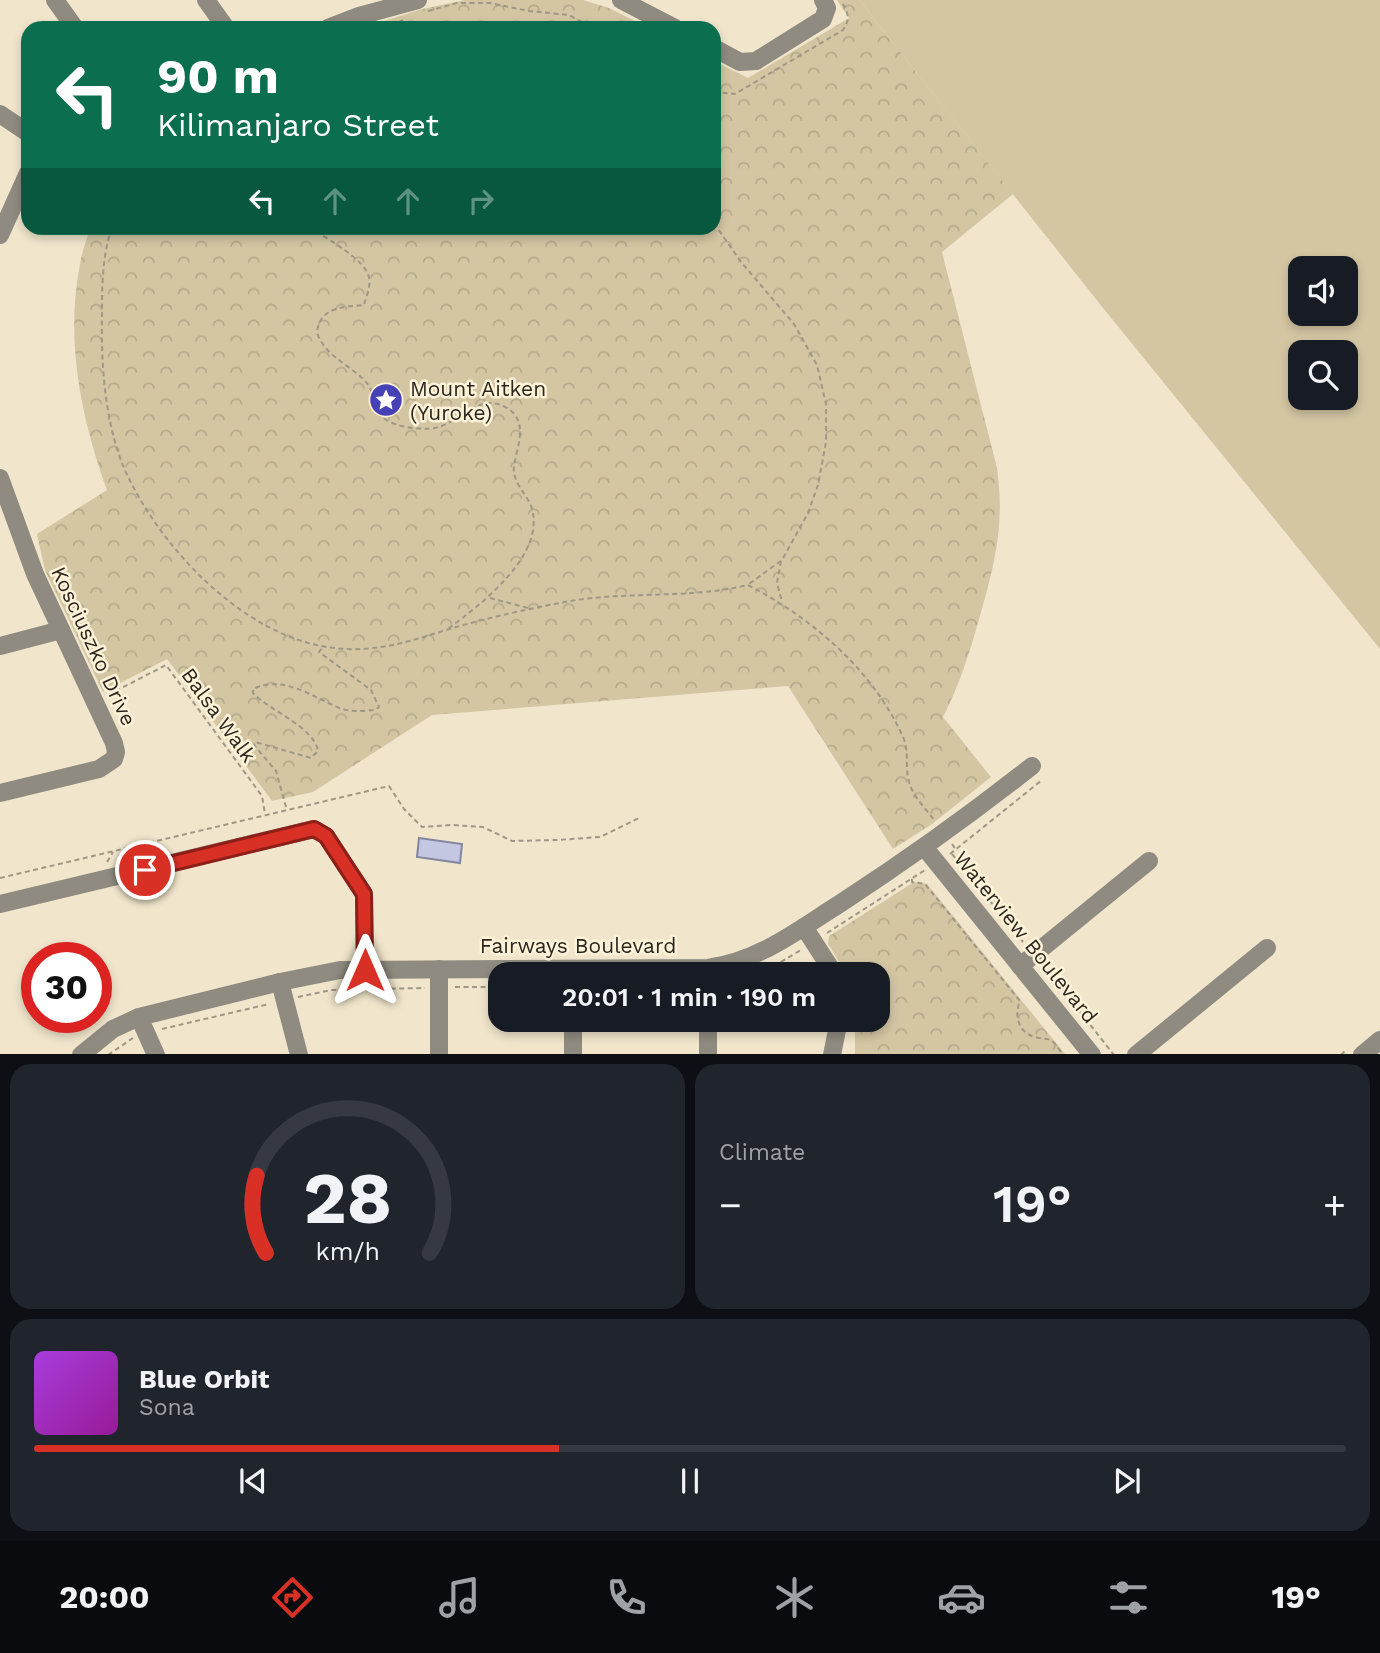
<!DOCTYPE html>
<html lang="en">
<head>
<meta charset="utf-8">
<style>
  body { margin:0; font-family:"Work Sans",sans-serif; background:#20242c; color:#f1f3f6; height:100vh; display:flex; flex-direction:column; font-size:26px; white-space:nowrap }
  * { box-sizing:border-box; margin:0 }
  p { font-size:23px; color:#9ea1a6 }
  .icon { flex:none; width:38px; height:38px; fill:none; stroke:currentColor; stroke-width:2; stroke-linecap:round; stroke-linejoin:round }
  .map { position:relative; height:1054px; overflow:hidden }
  .details { display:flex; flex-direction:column; gap:10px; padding:10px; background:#0d0f14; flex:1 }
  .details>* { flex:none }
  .hud { position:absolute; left:21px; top:21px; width:700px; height:214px; border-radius:21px; box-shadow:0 4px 10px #0003; background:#0b6e4f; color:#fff; overflow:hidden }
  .controls { position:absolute; left:1288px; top:256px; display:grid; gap:14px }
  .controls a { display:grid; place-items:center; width:70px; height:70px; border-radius:14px; background:#171b24; box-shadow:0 4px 10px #0003; font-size:35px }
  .speed { position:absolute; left:21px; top:942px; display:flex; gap:14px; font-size:35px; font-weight:700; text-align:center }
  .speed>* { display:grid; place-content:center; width:91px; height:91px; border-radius:50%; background:#171b24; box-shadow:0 4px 10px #0003; line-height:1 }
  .speed .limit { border:10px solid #d22; background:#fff; color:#111 }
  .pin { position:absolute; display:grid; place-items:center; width:60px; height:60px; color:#fff; margin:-30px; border:4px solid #fff; border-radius:50%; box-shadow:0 2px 7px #0007 }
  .me { position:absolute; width:77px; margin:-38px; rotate:0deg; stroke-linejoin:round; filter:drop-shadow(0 0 5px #0008) }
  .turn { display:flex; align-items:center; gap:24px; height:147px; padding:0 21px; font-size:32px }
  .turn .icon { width:91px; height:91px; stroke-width:2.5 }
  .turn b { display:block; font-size:49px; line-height:60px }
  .lanes { display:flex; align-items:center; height:66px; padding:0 21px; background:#0003; justify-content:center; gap:35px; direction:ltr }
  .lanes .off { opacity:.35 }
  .big { font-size:52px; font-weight:600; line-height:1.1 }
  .details .card { flex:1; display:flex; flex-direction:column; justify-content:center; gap:10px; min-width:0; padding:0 24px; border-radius:21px; background:#20242c }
  .details .dial { align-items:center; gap:0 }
  .dial svg { height:182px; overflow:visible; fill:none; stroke:#363941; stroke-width:7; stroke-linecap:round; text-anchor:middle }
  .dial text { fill:#f1f3f6; stroke:none }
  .song { display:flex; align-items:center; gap:21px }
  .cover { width:84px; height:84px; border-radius:10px; background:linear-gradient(135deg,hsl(280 70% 55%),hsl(300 70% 35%)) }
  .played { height:7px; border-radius:4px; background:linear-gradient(90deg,#d93025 40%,#363941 40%) }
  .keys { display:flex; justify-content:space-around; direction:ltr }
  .heat { display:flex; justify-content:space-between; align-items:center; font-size:38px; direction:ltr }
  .details .tiles { flex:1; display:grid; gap:10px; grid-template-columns:1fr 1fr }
  .card:last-child { grid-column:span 2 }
  .trip { position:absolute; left:488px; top:962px; width:402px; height:70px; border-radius:21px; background:#171b24; box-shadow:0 4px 10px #0003; font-weight:600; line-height:70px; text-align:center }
  .menu { display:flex; height:112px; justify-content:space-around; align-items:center; background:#090b0e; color:#9ea1a6 }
  .menu .icon { width:49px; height:49px }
  .menu .selected { color:#d93025 }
  .menu b { font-size:32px; color:#f1f3f6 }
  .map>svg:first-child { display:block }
</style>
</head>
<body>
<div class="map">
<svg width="1380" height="1055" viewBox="0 0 1380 1055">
  <defs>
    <pattern id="park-crowns" width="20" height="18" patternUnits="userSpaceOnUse" patternTransform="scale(1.75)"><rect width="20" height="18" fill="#d4c6a3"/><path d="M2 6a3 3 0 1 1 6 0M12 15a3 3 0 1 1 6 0" fill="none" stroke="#b6aa8c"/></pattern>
  </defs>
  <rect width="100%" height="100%" fill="#f1e6cc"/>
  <path fill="#d4c6a3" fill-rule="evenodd" d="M859,0H1380V649L1099,303ZM1300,268H1346V313H1300ZM1300,352H1346V397H1300Z"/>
  <g fill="url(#park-crowns)">
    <path d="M465,0H583L609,8L649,28H362L422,9Z"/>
    <path d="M837,0H859L1013,194L942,252L997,468C1005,523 995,563 980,616C970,651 960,684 943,717L991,777L932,824L893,849L788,686L432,715L313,792L272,801L167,659L103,692L45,570L37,534L107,490C81,418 65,340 80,264C82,251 87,239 90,228H714V61L748,78L849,18Z"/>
    <path d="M914,882L927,884L1065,1054H855V1020H878V975H847L828,944L829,936Z"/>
  </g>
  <path fill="#c3c7e1" stroke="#82869e" stroke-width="2" d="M419,838L462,844L460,863L417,857Z"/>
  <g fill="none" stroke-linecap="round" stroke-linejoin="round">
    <g stroke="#a09885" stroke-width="2" stroke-dasharray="5 3.5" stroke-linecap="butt">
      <path d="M428,11L457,3H490L529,11L569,15L593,28"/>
      <path d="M384,28L403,20"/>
      <path d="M714,92L735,94L843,30C850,20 849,13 842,3"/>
      <path d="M714,223L741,262L794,324L817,365L826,404V442L818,485L808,513L782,560L749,584"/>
      <path d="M112,228C102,255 102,288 102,317C101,365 105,423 124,468C158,545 241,634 327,647C370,654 405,643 446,630C486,618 528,609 570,601C629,591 691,599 748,585C813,619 872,669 903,737C910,753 904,769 910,785C914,797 926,809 934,820"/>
      <path d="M328,228L320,229V234C333,242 367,262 369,278C371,287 366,297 364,305C343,307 319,307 317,333C326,357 349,364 365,381C376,392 372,409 383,418C392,424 403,427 413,428C424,429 434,430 444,425C465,416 482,393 507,408C529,421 517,447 514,466C512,484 528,494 532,509C545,556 481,604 448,629"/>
      <path d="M781,561L777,583L782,602"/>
      <path d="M490,598L528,608"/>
      <path d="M108,695L166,665L262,796L265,814"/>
      <path d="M286,807L276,771L254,745L255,742L311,758L318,751C314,727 270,711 253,693V689C285,674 313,698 342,709C352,712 364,711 375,710L379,707L371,690L319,652L323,647"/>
      <path d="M952,844L956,850"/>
      <path d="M950,854L1042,780"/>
      <path d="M952,854L1023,942"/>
      <path d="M107,862L113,852"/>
      <path d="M0,878L389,786L404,809L422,827L452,825L483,827L512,841L557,840L600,837L641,817"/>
      <path d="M912,879V882L925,884L1020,1001C1014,1015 1018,1033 1035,1037C1041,1039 1048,1038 1052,1041C1056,1044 1060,1051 1063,1055"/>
      <path d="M827,933L925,870"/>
      <path d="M1043,965L1114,1055"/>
      <path d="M759,975L801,950"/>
      <path d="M455,987H500"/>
      <path d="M298,997L331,990L425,988"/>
      <path d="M162,1029L269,1004"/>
      <path d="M108,1055L133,1038"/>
      <path d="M1341,1055L1347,1049"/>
    </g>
    <g stroke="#8f8b80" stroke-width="18">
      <path d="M55,0L75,28"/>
      <path d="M206,0L226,28"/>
      <path d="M621,0L675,28"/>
      <path d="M328,28L359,16L418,0"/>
      <path d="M714,48L740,62L756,61L823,19L827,8L823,0"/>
      <path d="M0,114L28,133"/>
      <path d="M0,235L28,173"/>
      <path d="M0,478L35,574L114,743L116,752L114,759L99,769L0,793"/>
      <path d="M0,646L61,630"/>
      <path d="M925,848L1092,1055"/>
      <path d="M0,904L314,829L326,836L364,894L365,970"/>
      <path d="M804,927L835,975"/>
      <path d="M1020,966L1149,861"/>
      <path d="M439,969V1055"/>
      <path d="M280,982L299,1055"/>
      <path d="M139,1017L156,1055"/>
      <path d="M708,1020V1055"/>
      <path d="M81,1055L113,1029L139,1017L280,982L340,970L708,968C761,960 796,931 841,903C907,860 970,815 1032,766"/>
      <path d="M573,1055V1020"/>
      <path d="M832,1055L839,1020"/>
      <path d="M1136,1055L1267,948"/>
      <path d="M1362,1055L1380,1040"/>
    </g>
  </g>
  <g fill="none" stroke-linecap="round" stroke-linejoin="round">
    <g stroke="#8d1f18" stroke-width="18">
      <path id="route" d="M145,870L314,829L326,836L364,894L365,970"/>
    </g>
    <use href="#route" stroke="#d93025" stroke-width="12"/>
  </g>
  <defs>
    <g id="sight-disc" transform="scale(1.75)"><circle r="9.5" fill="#4741b7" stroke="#fef3d9"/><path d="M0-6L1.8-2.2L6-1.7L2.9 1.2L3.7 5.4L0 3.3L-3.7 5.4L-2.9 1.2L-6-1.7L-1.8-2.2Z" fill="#fff"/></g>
  </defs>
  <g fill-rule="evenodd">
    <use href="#sight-disc" x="386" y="400"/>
  </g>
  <g text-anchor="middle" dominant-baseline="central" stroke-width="5" stroke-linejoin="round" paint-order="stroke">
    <g font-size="21" fill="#2b271e" stroke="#fef3d9" text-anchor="start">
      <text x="410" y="388">Mount Aitken<tspan x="410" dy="24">(Yuroke)</tspan></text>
    </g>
    <g font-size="21" fill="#2b271e" stroke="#fef3d9">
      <text transform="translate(94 646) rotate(65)">Kosciuszko Drive</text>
      <text transform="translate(219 715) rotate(54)">Balsa Walk</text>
      <text transform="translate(1026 937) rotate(51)">Waterview Boulevard</text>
      <text x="578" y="945">Fairways Boulevard</text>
    </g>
  </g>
</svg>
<div class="controls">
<a><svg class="icon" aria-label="sound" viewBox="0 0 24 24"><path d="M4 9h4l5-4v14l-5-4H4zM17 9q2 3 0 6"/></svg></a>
<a><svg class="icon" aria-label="search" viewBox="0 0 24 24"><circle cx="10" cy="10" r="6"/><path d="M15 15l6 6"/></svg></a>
</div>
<div class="speed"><div class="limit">30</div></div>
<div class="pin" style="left:145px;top:870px;background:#d93025"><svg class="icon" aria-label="arrive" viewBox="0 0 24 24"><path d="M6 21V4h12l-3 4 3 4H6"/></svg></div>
<svg class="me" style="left:365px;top:970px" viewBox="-20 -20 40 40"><path d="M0-17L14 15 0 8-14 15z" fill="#d93025" stroke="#fff" stroke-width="4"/></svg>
<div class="trip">20:01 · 1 min · 190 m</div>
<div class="hud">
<div class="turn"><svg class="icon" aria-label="left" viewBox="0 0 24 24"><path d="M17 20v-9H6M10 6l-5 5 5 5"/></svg><div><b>90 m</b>Kilimanjaro Street</div></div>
<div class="lanes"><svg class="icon" aria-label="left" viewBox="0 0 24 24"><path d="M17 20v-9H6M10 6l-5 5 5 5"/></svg><svg class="icon off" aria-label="ahead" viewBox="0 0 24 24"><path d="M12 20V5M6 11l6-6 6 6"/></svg><svg class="icon off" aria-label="ahead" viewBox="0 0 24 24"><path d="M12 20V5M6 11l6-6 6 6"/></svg><svg class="icon off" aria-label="right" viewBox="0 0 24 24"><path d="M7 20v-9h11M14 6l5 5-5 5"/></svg></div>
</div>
</div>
<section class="details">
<div class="tiles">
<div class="card dial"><svg viewBox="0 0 100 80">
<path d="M14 69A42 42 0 1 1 86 69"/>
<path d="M14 69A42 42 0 0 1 10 35" stroke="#d93025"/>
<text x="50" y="56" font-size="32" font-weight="700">28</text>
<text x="50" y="72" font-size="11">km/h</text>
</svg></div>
<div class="card"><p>Climate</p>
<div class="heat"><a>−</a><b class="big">19°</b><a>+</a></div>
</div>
<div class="card">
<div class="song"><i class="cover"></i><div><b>Blue Orbit</b><p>Sona</p></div></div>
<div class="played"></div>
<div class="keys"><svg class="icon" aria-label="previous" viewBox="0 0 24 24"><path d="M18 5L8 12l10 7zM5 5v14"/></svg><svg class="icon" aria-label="pause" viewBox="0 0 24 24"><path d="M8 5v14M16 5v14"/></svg><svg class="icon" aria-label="next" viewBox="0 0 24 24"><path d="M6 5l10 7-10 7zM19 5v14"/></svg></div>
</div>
</div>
</section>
<nav class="menu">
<b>20:00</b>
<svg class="icon selected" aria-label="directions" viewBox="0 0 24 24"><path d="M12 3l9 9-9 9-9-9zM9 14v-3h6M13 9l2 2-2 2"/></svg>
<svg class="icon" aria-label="music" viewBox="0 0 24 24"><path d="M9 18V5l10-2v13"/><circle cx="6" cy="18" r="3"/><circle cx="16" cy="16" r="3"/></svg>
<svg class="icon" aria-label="phone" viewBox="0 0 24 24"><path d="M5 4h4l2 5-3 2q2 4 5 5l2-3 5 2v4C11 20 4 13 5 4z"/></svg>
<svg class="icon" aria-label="climate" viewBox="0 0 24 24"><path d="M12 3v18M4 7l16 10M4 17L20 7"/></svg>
<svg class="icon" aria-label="car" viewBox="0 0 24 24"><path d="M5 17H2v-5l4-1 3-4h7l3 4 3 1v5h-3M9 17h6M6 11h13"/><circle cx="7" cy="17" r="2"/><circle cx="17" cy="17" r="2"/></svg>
<svg class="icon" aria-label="filters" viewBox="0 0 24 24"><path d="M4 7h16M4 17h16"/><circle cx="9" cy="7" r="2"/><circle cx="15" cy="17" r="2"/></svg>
<b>19°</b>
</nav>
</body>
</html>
